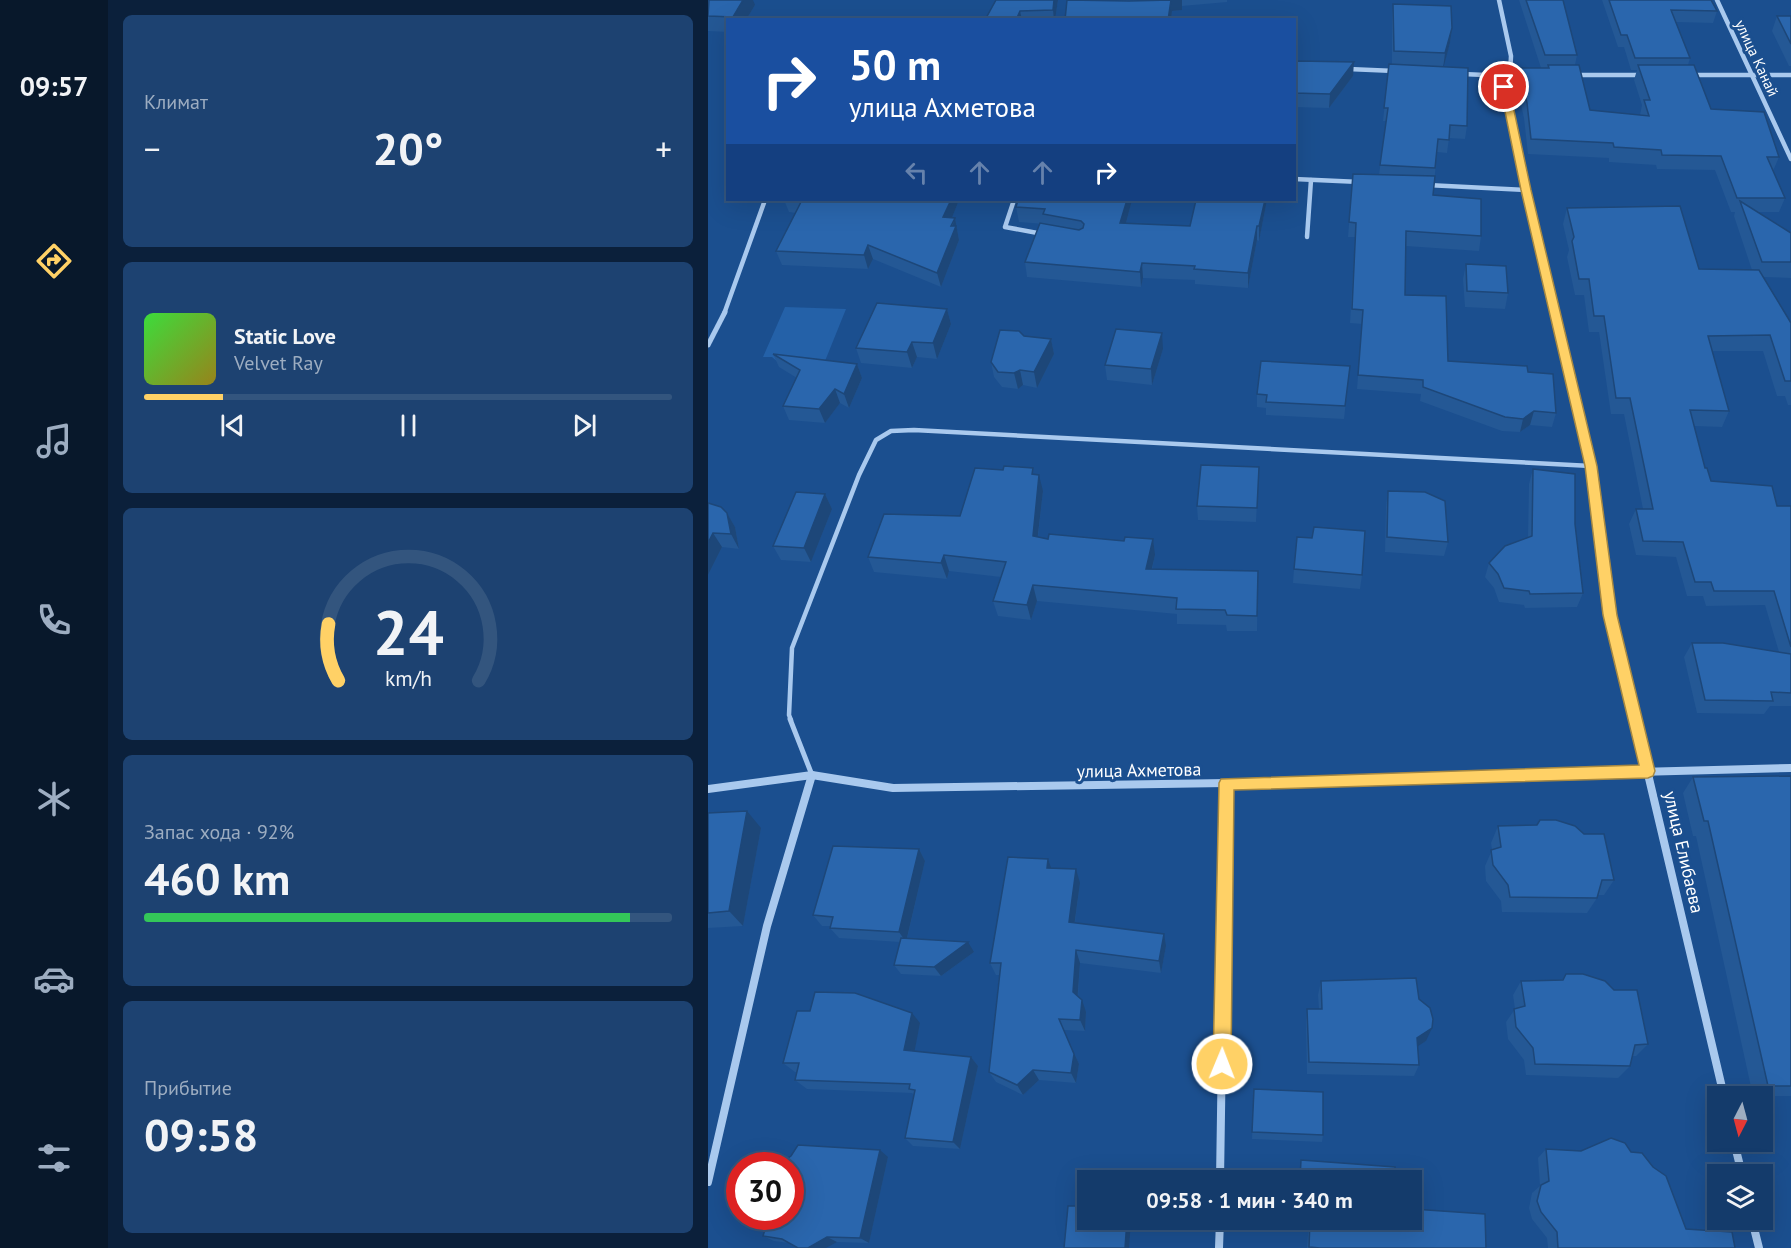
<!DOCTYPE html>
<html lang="ru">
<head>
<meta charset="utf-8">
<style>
  body { margin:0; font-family:"PT Sans",sans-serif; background:#1d4271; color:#f1f3f6; height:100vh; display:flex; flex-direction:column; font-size:22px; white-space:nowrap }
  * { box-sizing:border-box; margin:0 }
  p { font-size:20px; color:#9dadc1 }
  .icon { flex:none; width:33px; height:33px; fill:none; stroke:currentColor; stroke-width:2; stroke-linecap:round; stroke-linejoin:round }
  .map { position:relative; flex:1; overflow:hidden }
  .sheet { display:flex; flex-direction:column; gap:15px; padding:15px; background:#0b203b; width:600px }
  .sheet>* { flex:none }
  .top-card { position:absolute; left:18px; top:18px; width:570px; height:183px; border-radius:0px; box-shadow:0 6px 24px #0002,0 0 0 2px #33557e; background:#1a4fa0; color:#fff; overflow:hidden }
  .needle { width:39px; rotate:186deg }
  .fabs { position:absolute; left:999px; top:1086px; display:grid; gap:12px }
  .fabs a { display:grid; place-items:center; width:66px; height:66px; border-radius:0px; background:#143b6b; box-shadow:0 6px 24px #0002,0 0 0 2px #33557e; font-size:30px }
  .speed { position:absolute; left:18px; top:1152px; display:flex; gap:12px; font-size:30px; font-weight:700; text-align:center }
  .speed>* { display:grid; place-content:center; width:78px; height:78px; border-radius:50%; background:#143b6b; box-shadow:0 6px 24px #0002,0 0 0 2px #33557e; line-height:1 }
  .speed .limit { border:9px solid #d22; background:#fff; color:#111 }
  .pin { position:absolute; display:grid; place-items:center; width:51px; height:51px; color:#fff; margin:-26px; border:3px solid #fff; border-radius:50%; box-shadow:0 2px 6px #0007 }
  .me { position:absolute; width:66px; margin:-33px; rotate:1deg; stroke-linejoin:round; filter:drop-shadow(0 0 4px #0008) }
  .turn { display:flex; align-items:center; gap:21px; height:126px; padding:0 24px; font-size:27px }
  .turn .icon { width:78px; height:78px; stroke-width:2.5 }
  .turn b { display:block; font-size:42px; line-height:51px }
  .lanes { display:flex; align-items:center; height:57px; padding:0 24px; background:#0003; justify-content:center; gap:30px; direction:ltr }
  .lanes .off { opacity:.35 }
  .big { font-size:45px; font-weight:600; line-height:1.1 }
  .sheet .widget { flex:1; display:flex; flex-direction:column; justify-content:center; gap:9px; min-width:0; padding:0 21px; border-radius:9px; background:#1d4271 }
  .sheet .dial { align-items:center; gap:0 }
  .dial svg { height:156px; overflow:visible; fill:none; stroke:#33557e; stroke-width:7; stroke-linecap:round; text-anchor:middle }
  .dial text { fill:#f1f3f6; stroke:none }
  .song { display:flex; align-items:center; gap:18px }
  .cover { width:72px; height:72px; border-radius:9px; background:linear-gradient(135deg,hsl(120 70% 55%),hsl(50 70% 35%)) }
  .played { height:6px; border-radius:3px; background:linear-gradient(90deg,#ffd166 15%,#33557e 15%) }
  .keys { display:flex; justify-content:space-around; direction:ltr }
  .heat { display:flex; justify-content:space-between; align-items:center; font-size:33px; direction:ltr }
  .charge { height:9px; border-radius:4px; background:linear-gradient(90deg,#34c759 92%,#33557e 0) }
  .trip { position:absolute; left:369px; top:1170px; width:345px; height:60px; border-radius:0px; background:#143b6b; box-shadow:0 6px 24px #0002,0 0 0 2px #33557e; font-weight:600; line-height:60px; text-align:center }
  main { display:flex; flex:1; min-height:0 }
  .menu { display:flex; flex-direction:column; width:108px; justify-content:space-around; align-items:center; background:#08182b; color:#9dadc1 }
  .menu .icon { width:42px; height:42px }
  .menu .selected { color:#ffd166 }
  .menu b { font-size:27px; color:#f1f3f6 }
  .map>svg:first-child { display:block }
</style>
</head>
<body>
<main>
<nav class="menu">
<b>09:57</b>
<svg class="icon selected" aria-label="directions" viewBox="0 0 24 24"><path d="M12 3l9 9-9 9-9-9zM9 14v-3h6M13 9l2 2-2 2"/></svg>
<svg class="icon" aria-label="music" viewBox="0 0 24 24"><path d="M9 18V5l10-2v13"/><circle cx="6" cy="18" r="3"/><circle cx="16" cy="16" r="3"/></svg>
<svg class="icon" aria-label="phone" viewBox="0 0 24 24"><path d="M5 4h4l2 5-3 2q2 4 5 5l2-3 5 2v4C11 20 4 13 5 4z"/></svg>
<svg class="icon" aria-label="climate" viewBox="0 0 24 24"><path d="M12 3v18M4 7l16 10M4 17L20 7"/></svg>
<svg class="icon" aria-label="car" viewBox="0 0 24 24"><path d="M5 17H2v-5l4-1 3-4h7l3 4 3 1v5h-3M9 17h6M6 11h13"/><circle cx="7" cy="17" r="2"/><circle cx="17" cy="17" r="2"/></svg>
<svg class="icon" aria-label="filters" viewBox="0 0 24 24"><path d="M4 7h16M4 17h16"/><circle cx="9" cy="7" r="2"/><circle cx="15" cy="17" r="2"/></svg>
</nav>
<section class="sheet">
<div class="widget"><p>Климат</p>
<div class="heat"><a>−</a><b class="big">20°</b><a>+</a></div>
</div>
<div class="widget">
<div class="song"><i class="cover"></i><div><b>Static Love</b><p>Velvet Ray</p></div></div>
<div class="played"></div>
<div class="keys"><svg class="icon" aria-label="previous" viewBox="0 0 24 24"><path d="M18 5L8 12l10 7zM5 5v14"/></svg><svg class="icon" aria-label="pause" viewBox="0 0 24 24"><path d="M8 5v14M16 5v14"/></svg><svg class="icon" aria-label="next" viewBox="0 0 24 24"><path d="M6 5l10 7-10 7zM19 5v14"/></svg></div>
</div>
<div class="widget dial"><svg viewBox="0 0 100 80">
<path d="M14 69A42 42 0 1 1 86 69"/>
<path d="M14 69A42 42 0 0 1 9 40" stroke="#ffd166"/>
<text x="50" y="56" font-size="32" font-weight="700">24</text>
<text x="50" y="72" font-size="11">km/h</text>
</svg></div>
<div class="widget"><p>Запас хода · 92%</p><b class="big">460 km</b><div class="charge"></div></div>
<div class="widget"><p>Прибытие</p><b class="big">09:58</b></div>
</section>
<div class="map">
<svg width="1083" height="1248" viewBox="0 0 1083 1248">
  <rect width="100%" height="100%" fill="#1b4f8f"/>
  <path fill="#2461a8" d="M77,307L138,309L117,361L71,363L64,357H55Z"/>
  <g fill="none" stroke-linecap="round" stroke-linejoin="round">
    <path stroke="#a9c9ee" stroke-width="4.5" d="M83,720L81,715L84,648L151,475L168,440L183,431L206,430L883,466"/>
    <path stroke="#a9c9ee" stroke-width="5" d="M82,719L104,775"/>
    <g stroke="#a9c9ee" stroke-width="4.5">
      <path d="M791,0L803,56L802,75"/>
      <path d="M1009,0L1083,159"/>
      <path d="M640,69L687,71"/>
      <path d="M754,74L801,76"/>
      <path d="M817,75H802L796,87L847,314"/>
      <path d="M866,75H934"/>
      <path d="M983,75H1083"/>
      <path d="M586,179L652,182"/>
      <path d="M719,185L818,190"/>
      <path d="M306,200L297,227L335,234"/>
      <path d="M599,237L603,180"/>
      <path d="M16,314L57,200"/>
    </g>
    <g stroke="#a9c9ee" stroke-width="5">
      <path d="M847,312L883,466L902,615L927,720"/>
      <path d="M0,345L17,312"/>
    </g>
    <g stroke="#a9c9ee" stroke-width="8">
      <path d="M927,719L1016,1096"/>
      <path d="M0,789L104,775L185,788L518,783L1083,768"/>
      <path d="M1026,1142L1034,1174"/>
      <path d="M512,1180L518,783"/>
      <path d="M0,1182L59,926L104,775"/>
      <path d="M1044,1220L1051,1248"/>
      <path d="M511,1248L512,1220"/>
    </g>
  </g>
  <g fill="#245895">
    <path d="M288,0H350L347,20H277Z"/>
    <path d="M359,0H519V2L474,6V10L464,11L463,20H357Z"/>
    <path d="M811,0H855L869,55L867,65L882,110L932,115L934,105L926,80L929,70H923L916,47H910L894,0H1003L1009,11L1005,23L968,22L982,58L980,65L1003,109L1071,157L1065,171L1077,198L1071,212H1050L1083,233V278L1055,277L1083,323V405H1080L1077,396H1069L1055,351H1004L1021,411L1014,427L986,426L997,468L1003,481L1069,506H1083V706H1062L1056,714L989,713L976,657L984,643L1071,652L1057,605L998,606L995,596H979L968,557L928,555L921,524L928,509H935L916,414H903L891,332H881L876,295H867L859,257L861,250L855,224L859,208L991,269L1044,270L1026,216L1027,212H1023L1007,170L949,169L948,165L901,162V158L820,154L816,118L808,82L811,68H833Z"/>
    <path d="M0,1L47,5L38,20H20V32L0,31Z"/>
    <path d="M685,4L744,28L742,43L735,66L759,126L757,139L741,138L739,153L729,152L725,195L773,236L771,251L698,246L697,295L740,361L820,372L848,413L844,427L822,425L812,432L794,431L712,401L713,394L649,389L654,324L642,323L647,237H640L645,174L671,175L678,121H675L681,64H684V20Z"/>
    <path d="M1069,16H1083V66H1081L1064,31Z"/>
    <path d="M586,62L645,76L621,108L586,107Z"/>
    <path d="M76,200H251L244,217L247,218L251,240L233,287L165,259L160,269L74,265L68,251L88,213L81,212Z"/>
    <path d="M310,200H424L418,223L482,226L559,200L551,241L549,240L540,288L487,284V280L435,278L433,287L319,277L317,262L337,224L311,222L308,207Z"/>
    <path d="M758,264L800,293L797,309L757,307L755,279Z"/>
    <path d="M239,309L243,324L229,359L209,357L204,368L153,363L148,348Z"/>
    <path d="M316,336L343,339L346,354L329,388L315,385L310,389L294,387L286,377L283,362Z"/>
    <path d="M455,349L444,385L399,380L397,365Z"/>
    <path d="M65,354L149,364L154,378L141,408L132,403L117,423L81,420L75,406L89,378L71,367Z"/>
    <path d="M642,366L636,419L558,415V408L549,407V394Z"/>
    <path d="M825,469L867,524L875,593L869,607L817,608L816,605L791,602L786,588L777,577L781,563L820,538L821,484Z"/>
    <path d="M326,474L335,491L330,537L447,555L444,570L550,571L549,631H519L518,625L469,624V614L329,601L323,620L290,616L285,601L293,577L241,571L239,579L166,572L160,557L252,516Z"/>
    <path d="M550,481L548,522L490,520L489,506Z"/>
    <path d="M680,491L740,542L736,556L677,552L678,506Z"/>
    <path d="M117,494L124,509L103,562L73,560L65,546Z"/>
    <path d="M0,503L19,513L27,527L31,549L14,547L0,575Z"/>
    <path d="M586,569L654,575L652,589L585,583Z"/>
    <path d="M1083,776V1096H1045L988,836H985L975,793L985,777Z"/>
    <path d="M0,813L53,828L35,926L0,928Z"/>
    <path d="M790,826L906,880L896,895H890L889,898L879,913L794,912L793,901L778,881L777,866L784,850L783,843Z"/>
    <path d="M211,849L217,861L199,939L266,952L233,976L193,974L186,965L192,942L131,938L122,928L123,926H114L105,915Z"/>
    <path d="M343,869L372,883L367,922L458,946L453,973L372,963L370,997L378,1012L377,1031L356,1030L371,1064L368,1083L331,1080L315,1095L288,1082L281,1072L291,975H288L282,963Z"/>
    <path d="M858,974L940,1044L928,1056H924L922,1066L910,1078L818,1075L816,1060L800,1039L798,1022L807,1009L805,995L813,981L854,980Z"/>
    <path d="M613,981L711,999L718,1041L709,1046L711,1065L706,1076L599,1074L598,1022L599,1009H611L610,995Z"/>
    <path d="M212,1023L206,1051L263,1057L270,1066L252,1149L205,1146L197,1138L206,1095L204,1093L99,1089L87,1080L89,1072H87L75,1063Z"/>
    <path d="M546,1089L615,1135L614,1142L544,1139Z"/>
    <path d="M838,1149L978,1229L1027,1248H840L839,1238L824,1219L821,1208L824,1193L832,1186L830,1158Z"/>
    <path d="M180,1157L161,1243L129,1242L81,1243L66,1241L55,1236Z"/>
    <path d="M705,1209L778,1248H599L601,1220H704Z"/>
  </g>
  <g fill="#1d4779">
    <path d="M35,0H45L47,5L38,20H26L25,17Z"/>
    <path d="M346,0H350L347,20H346L345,10Z"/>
    <path d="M463,0H474V10L464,11L463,20H460Z"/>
    <path d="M312,11L314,20H308Z"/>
    <path d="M744,28L742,43L735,69L737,53Z"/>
    <path d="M646,62L645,76L621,108L622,94Z"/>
    <path d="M243,200H251L239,230L235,217Z"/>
    <path d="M419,200H424L414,238L412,223Z"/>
    <path d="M557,200H559L551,241V226Z"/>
    <path d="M247,218L251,240L233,287L229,273Z"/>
    <path d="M549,226V240L540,288V273Z"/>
    <path d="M160,245L165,259L160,269L156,255Z"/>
    <path d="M434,263L435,278L433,287L432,272Z"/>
    <path d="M239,309L243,324L229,359L225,343Z"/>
    <path d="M454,333L455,349L444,385L443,369Z"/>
    <path d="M343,339L346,354L329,388L326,372Z"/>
    <path d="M204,342L209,357L204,368L199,352Z"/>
    <path d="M149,364L154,378L141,408L136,394Z"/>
    <path d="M312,370L315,385L310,389L306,373Z"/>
    <path d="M127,389L132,403L117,423L111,409Z"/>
    <path d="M826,411L822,425L812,432L815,419Z"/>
    <path d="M331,475L335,491L328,551L325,536Z"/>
    <path d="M117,494L124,509L103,562L96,548Z"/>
    <path d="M19,513L27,527L31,549L23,534Z"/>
    <path d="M5,533L14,547L0,575V543Z"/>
    <path d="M445,539L447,555L440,585L438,569Z"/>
    <path d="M236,555L241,571L239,579L233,563Z"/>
    <path d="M325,585L329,601L323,620L319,605Z"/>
    <path d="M39,811L53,828L35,926L21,911Z"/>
    <path d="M211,849L217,861L198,942L191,932Z"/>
    <path d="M340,859L345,873L339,868Z"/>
    <path d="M368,869L372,883L365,934L361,922Z"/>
    <path d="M456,934L458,946L453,973L451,961Z"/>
    <path d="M260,942L266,952L233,976L226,967Z"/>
    <path d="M368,950L372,963L369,1004L365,992Z"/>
    <path d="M374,1000L378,1012L377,1031L372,1020Z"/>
    <path d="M204,1013L212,1023L205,1059L196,1050Z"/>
    <path d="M351,1019L371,1064L368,1083L363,1073Z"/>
    <path d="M724,1028L718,1041L704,1050L709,1038Z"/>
    <path d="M263,1057L270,1066L252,1149L245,1142Z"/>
    <path d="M325,1070L331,1080L315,1095L309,1085Z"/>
    <path d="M172,1150L180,1157L161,1243L152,1238Z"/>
    <path d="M419,1220H423L421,1248H417Z"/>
    <path d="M119,1237L129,1242L118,1248H100Z"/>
  </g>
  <g fill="#2a66ad" stroke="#1d4779" stroke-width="1.5">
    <path d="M1,0H35L25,17L0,16Z"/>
    <path d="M288,0H346L345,10L312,11L308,20H277Z"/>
    <path d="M359,0L421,1L463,0L460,20H414L415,19L357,20Z"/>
    <path d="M818,0H855L869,55H837Z"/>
    <path d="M901,0H1003L1009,11L963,10L982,58H927L919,35H913Z"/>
    <path d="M685,4L743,6L744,28L737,53L686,51Z"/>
    <path d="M1069,16H1083V44Z"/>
    <path d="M589,61L646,62L622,94L586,93V62Z"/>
    <path d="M681,64L760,68L759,126L742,125L741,140L730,139L727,168L672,165L680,108H676Z"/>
    <path d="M840,65H871L882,110L941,116L936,100H942L930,65H986L1003,109L1056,112L1071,157H1059L1077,198H1029L1013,156L954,155L953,150L906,147L905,143L823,139L819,103L811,68H841Z"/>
    <path d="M645,174L727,176L725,195L773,199V236L698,231L697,295L738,296L740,361L819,366L820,372L845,374L848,413L826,411L815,419L797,417L715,387V380L650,375L655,310L644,309L648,223L641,222Z"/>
    <path d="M90,200H243L235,217L247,218L243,226H248L229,273L160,245L156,255L68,251L94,200Z"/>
    <path d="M310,200H419L412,223L482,226L488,200H557L551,226H549L540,273L486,269L487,266L434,263L432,272L317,262L332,223L371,230L375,228L376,224L373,221L335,214L337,209L308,207Z"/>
    <path d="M1032,201L1083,233V262H1054Z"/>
    <path d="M972,206L991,269L1051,270L1083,323V381H1077L1062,335L1000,336L1021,411L982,410L997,468H999L1003,481L1064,486L1069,506H1083V647L1066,591H1006L1003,582H987L975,542L935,541L928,509H945L922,398H908L896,316H886L881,279H871L864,241L866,237L859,208Z"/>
    <path d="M758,264L798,266L800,293L759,291Z"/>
    <path d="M169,303L239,309L225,343L204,342L199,352L148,348Z"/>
    <path d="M408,329L454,333L443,369L397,365Z"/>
    <path d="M292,330L311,331L316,336L343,339L326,372L312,370L306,373L290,372L283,362Z"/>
    <path d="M65,354L149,364L136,394L127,389L111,409L75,406L92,370Z"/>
    <path d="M553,361L642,366L637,406L558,402L559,395L549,394Z"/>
    <path d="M493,465L551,467L549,508L489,506Z"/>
    <path d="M296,466L325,468L324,474L331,475L325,536L340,539L341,534L416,541L417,537L445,539L438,569L550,571L549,616L519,615L517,610L468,609L469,598L325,585L319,605L285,601L298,562L236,555L233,563L160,557L176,514L252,516L267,468L295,470Z"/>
    <path d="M825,469L867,474V524L875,593L822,594L821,591L796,588L790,574L781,563L797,546L824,536Z"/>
    <path d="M680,491L717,492L737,501L740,542L679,537Z"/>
    <path d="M88,492L117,494L96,548L65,546Z"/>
    <path d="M0,503L13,507L19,513L23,534L5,533L0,543Z"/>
    <path d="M606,527L657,531L654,575L586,569L589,537L604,538Z"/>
    <path d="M984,643H1015L1083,654V693L1063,692L1065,701L997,700Z"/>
    <path d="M1083,776V1086H1060L1000,821H996L985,777Z"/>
    <path d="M39,811L21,911L0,913V813Z"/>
    <path d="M832,820H848L867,826L876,834H896L906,880H894L889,898L802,897L800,885L785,865L783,850L793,847L790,826L829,825Z"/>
    <path d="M125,846L211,849L191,932L122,928L125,917L105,915Z"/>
    <path d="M300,857L340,859L339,868L368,869L361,922L456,934L451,961L368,950L365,992L374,1000L372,1020L351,1019L366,1054L363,1073L325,1070L309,1085L281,1072L293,963H282Z"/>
    <path d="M193,938L260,942L226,967L186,965Z"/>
    <path d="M858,974H875L897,981L906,990H929L940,1044L927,1045L922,1066L827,1064L825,1048L808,1027L806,1009L817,1006L813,981L855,980Z"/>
    <path d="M708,978L711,999L722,1008L725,1019L724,1028L709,1038L711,1065L601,1062L599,1009H614L613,981Z"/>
    <path d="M107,992L147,993L204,1013L196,1050L263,1057L245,1142L197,1138L207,1090L201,1089L202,1084L87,1080L91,1063H75L89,1011H102Z"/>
    <path d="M546,1089L615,1092V1135L544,1132Z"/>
    <path d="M903,1138L917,1143L923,1152L934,1153L945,1167L958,1176L978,1229L1024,1232L1027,1248H850L849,1232L833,1212L829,1201L833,1185L841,1181L838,1149L873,1151Z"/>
    <path d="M90,1145L172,1150L152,1238L119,1237L100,1248H90L74,1239L55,1236L61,1216H82V1166H68L83,1156Z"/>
    <path d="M593,1160L687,1167V1180H592Z"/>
    <path d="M360,1206H380V1220H419L417,1248H356Z"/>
    <path d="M704,1208L705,1209L777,1214L778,1248H612L601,1247L602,1220H704Z"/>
  </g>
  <path fill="#ffd166" stroke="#a68842" stroke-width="1.5" d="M796,84L801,87L823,190L889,466L909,615L947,771L945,776L940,778L526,790L523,1064L520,1070L514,1072L508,1070L505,1064L511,783L513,779L931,765L895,615L877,466L813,190L792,87Z"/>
  <g text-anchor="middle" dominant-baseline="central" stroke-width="6" stroke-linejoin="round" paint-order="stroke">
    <g font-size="15" fill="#fff" stroke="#1b4f8f">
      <text transform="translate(1049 58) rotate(65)">улица Канай</text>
    </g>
    <g font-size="18" fill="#fff" stroke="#1b4f8f">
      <text transform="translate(431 770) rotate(-1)">улица Ахметова</text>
      <text transform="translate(976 852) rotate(77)">улица Елибаева</text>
    </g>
  </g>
</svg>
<div class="fabs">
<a><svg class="needle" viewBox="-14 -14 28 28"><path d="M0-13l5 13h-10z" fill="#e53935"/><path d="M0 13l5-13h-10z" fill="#9dadc1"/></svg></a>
<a><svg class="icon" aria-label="layers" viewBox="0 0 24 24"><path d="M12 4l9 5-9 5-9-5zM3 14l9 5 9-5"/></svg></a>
</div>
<div class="speed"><div class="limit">30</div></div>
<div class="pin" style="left:796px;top:87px;background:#d93025"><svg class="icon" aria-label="arrive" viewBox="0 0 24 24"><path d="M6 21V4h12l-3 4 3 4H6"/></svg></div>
<svg class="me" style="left:514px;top:1064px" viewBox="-20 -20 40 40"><circle r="17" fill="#ffd166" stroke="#fff" stroke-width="3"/><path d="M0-11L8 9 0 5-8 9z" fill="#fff"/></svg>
<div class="trip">09:58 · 1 мин · 340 m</div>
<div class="top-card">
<div class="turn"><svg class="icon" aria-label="right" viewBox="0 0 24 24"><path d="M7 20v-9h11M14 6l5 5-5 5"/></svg><div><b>50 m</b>улица Ахметова</div></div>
<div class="lanes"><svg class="icon off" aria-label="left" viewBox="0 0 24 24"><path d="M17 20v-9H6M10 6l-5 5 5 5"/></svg><svg class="icon off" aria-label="ahead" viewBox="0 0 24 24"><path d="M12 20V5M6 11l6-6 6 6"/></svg><svg class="icon off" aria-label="ahead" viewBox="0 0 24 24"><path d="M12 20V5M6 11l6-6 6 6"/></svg><svg class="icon" aria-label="right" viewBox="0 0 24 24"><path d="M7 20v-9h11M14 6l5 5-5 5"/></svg></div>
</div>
</div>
</main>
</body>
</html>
